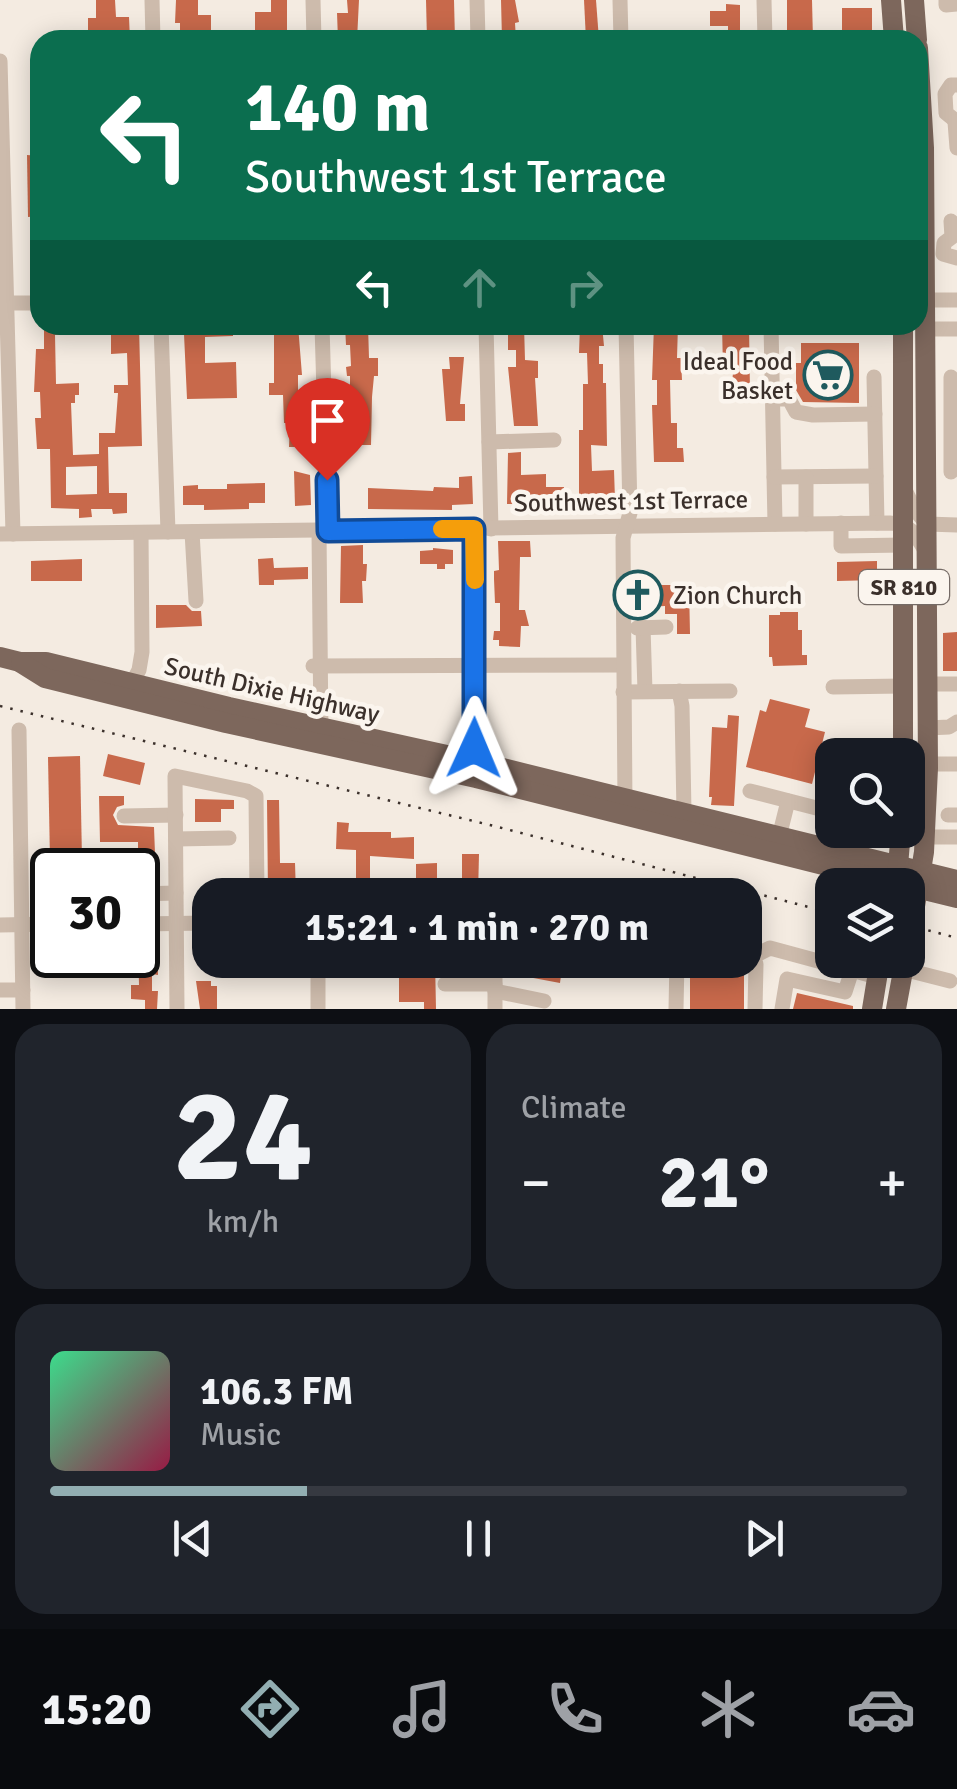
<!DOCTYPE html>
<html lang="en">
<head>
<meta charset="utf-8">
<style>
  body { margin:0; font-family:Signika,sans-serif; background:#20242c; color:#f1f3f6; height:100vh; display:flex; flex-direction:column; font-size:38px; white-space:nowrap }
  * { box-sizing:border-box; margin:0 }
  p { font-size:32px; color:#9ea1a6 }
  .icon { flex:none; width:55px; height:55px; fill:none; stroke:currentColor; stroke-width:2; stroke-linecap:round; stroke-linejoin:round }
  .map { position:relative; height:1009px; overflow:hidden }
  .side { display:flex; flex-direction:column; gap:15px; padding:15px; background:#0d0f14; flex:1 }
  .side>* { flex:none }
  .guide { position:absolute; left:30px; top:30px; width:898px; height:305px; border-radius:30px; box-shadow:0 5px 25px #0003; background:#0b6e4f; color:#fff; overflow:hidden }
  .tools { position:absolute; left:815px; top:738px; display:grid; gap:20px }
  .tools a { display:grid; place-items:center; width:110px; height:110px; border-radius:20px; background:#171b24; box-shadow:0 5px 25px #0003; font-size:50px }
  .speed { position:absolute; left:30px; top:848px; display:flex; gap:20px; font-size:50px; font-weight:700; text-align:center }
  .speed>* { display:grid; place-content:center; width:130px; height:130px; border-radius:50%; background:#171b24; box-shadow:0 5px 25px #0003; line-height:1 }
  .speed .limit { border:5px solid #111; border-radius:15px; background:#fff; color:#111 }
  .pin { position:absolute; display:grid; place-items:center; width:85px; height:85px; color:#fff; margin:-102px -42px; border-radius:50% 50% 50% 0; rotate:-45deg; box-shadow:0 0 10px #0007 }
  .pin .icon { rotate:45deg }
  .me { position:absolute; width:110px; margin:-55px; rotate:1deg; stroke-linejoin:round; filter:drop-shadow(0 0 8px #0008) }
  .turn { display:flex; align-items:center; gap:35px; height:210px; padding:0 50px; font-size:45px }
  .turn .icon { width:130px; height:130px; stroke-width:2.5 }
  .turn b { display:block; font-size:70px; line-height:85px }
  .lanes { display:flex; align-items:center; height:95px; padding:0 50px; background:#0003; justify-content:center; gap:50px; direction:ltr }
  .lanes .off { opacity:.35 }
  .big { font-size:75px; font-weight:800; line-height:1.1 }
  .side .tile { flex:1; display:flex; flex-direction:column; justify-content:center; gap:15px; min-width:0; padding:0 35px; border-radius:30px; background:#20242c }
  .side .dial { align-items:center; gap:0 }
  .dial b { font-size:130px; line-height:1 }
  .song { display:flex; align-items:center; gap:30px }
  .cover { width:120px; height:120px; border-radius:15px; background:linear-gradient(135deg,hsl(150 70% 55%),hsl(340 70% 35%)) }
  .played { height:10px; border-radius:5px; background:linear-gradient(90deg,#92aeb2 30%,#363941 30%) }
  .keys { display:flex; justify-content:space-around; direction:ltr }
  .heat { display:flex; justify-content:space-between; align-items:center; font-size:55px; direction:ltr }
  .side .tiles { flex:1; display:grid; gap:15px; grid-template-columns:1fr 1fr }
  .tile:last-child { grid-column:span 2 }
  .trip { position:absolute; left:192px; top:878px; width:570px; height:100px; border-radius:30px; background:#171b24; box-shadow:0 5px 25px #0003; font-weight:800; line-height:100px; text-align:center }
  .dock { display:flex; height:160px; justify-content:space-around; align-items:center; background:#090b0e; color:#9ea1a6 }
  .dock .icon { width:70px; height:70px }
  .dock .current { color:#92aeb2 }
  .dock b { font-size:45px; color:#f1f3f6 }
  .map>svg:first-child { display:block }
</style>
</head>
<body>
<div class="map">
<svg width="957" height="1009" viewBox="0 0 957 1009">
  <rect width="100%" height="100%" fill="#f4ebe1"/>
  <g fill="#c8694b" fill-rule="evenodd">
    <path d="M96,0H115L116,17H129L130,40H88V18H96Z"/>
    <path d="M176,0H198V15H211V31H203L204,40H180V23H175Z"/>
    <path d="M271,0H287V40H273V32H255V12H271Z"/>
    <path d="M347,0H359L357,40H338L337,13H348Z"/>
    <path d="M426,0H454L455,40H427Z"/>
    <path d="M501,0H515L519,22L515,23L516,40H502Z"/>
    <path d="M584,0H596L599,40H586Z"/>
    <path d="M787,0H812L813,40H787Z"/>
    <path d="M726,4L740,5V40H728V26H710V11H726Z"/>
    <rect x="842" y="8" width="30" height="32"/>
    <path d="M27,155L40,156V216L28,217Z"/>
    <path d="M44,325H74V335H55L56,384L79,383V395H75V403H71L73,455L99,454V433H115L118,393H114V385H128L127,353L111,354V333L105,334V325H139L142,446L108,447L109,493H127V513L113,514L112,509H91L92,517L79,518V509L51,508L50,449H37L35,418H41L40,392H34L36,349H44ZM97,466V494L66,495V467Z"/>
    <path d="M187,325H233V336L205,337V363L236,362L237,398L187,399L184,334H187Z"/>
    <path d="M274,325H298L302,375H298V408H304L306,431L302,447H289L290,423H284L283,395H269V383H274Z"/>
    <path d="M345,325H368L369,358H378V376H374L372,397L371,445H353V437H349V427H357L358,397H350V376H347L346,367L351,366L350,345H346Z"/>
    <path d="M508,325H524L525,360L538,361V378H535L538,426H514L508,367H516V350H508Z"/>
    <path d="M580,325H602L604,346H599V364H603V383H606L607,446L591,445L592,471L614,470L615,500L579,502V430H583V384H588L587,353H579Z"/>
    <path d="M654,325H678L677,358H681L682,380H670L671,423H677V448H683L684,462H654L652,405H657V380H652Z"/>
    <path d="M722,325H749L750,392L732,391L733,370L723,369Z"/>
    <path d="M801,343H859V403L803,402L796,390V363H801Z"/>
    <path d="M449,357H464L460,404H465V421H446L442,369H450Z"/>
    <path d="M521,452V475L546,474V487H564L563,497L520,499V504H507L508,453Z"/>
    <path d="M294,471L310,475L311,505L295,506Z"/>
    <path d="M472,476L473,504L452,505V510L368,509V488L433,491L434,487L459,488V477Z"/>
    <path d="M265,483V503H249V509L204,510V505H183V486L198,485V489H227V484Z"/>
    <path d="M498,541H530L531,557H520L519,610H525L529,626H521L520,647L499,646V640H493L494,631H500V603H495L494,579V571L499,570Z"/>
    <path d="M363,545V564H367L366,581H362L363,603H340L341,546Z"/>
    <path d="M433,548L453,550V564H445V569H437V564H420V551L433,550Z"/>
    <path d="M273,558L274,568L308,567V579L274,580V585H259L258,559Z"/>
    <path d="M82,559V581H31V561Z"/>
    <path d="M877,561V580L837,581V562Z"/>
    <path d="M645,585H689L690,634H677V614H665V606L646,607V603H638L637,589H645Z"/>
    <path d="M156,605H186L192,611H201L202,626L156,628Z"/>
    <path d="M780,612H798V630H802V655H807V665L773,666L772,657H769V615H780Z"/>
    <path d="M957,632V671H943V633Z"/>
    <path d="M770,699L810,709L805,727L825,732L812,784L746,767L760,710L766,712Z"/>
    <path d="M728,715L739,716L734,806L711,805L712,797H709L712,727L727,728Z"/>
    <path d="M108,754L145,763L140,785L103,776Z"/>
    <path d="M80,756L82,859L50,860L48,757Z"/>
    <path d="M99,796H124V805L117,807L113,815L118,825L154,827L156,881H138V842H100Z"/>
    <path d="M195,799L234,800V809H221V822H195Z"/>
    <path d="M267,800H279L280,863H295L296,895H268Z"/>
    <path d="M337,822L349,823L348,832H391V838L414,837V859L370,856V895H356V850L336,849Z"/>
    <path d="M462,854H479L478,895H462Z"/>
    <path d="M437,863V895H416V864Z"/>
    <path d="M157,940L158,975L152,974V991H158L157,1009H145V1000L131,999V985H139L138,941Z"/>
    <path d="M41,944H52V955H94L95,977H48V959H42Z"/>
    <rect x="256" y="960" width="41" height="14"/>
    <path d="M399,960H435L436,1009H424V1002H399Z"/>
    <path d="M507,960L562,968L560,983L506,973Z"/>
    <path d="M744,974V1009H690V975Z"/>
    <path d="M196,981H211V986H217V1009H200Z"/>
    <path d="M797,993L853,1006V1009H793Z"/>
  </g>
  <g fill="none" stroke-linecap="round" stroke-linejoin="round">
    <g stroke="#cdbbac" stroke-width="15">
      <path d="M152,0L153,40"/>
      <path d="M313,0L314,40"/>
      <path d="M477,0L478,40"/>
      <path d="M620,0L621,40"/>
      <path d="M764,0L765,40"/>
      <path d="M946,0V5L957,4"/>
      <path d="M0,61L13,534"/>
      <path d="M957,85H951L945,94L946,113L957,122"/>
      <path d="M955,122L957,148"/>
      <path d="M951,221L952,237L944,243L943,254L957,258"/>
      <path d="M925,300H957"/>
      <path d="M0,303H40"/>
      <path d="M161,325L168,532"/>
      <path d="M322,325L328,531"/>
      <path d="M486,325L491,529"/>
      <path d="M771,325L775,524"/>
      <path d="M926,329H957"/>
      <path d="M874,377L877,523"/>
      <path d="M951,377V472"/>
      <path d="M773,399H789L796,412L813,415L875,414"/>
      <path d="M489,442L554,440"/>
      <path d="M774,477L876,476"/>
      <path d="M806,477V524"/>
      <path d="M905,490L915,510L927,524L957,525"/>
      <path d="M841,523V546L904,545"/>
      <path d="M319,531L321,735"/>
      <path d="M192,532L196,601"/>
      <path d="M0,534L890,523C911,524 916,535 926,552"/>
      <path d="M643,627L645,691"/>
      <path d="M637,628L666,627"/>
      <path d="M313,666L623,665"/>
      <path d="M132,683L139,670L142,652L141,533"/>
      <path d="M928,684H957"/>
      <path d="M833,687L904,686"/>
      <path d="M679,691L682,706L684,812"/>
      <path d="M623,692L730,691"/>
      <path d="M928,728L949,727L957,722"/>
      <path d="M19,730L23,1009"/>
      <path d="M474,761V529"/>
      <path d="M928,764H957"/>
      <path d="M750,791L828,811"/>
      <path d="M625,806L623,538L630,513L626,325"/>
      <path d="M948,815H957"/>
      <path d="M124,816L176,815"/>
      <path d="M779,837L788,801"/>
      <path d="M925,837H957"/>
      <path d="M176,839L229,838"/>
      <path d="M138,894L176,893"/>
      <path d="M138,924L210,923"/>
      <path d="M0,925L52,924"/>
      <path d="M745,958L756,964L755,1009"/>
      <path d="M750,958L770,948L877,977"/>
      <path d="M318,960V1009"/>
      <path d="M495,960V1009"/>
      <path d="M903,969L950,981"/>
      <path d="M445,984H495"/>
      <path d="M0,990H23"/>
      <path d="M495,991L544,1001"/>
      <path d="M177,1009L175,776L247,791L256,796L257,895"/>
      <path d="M676,1009L677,960"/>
      <path d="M782,1009L787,979L845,992L852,970"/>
    </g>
    <g stroke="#7d675c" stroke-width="20">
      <path d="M891,0L894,40"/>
      <path d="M914,0L917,40"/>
      <path d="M903,325V755"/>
      <path d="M0,657L20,662H46L229,707L474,761L957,880"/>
      <path d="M21,663L45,678L226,723L476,778L903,885"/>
      <path d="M897,878L901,830"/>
      <path d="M908,886L957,898"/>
      <path d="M908,948L924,852L928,768L924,148L918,48"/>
      <path d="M872,1009L880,960"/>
      <path d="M896,1009L905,960"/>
    </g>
    <g stroke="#3b302b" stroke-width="2.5" stroke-dasharray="2.5 8" stroke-linecap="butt">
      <path d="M0,706L498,827L832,913"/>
      <path d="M908,925L957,938"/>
    </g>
  </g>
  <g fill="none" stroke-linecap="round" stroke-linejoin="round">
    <g stroke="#114b97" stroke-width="25">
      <path id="route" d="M327,480L328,531L474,529V748"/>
    </g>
    <use href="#route" stroke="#1a73e8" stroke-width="18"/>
    <path stroke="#f59e0b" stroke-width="18" d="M442,529H474L475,580"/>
  </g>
  <defs>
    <g id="supermarket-ring" transform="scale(2.5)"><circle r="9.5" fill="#fbf5ee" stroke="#1f5a5e" stroke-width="1.5"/><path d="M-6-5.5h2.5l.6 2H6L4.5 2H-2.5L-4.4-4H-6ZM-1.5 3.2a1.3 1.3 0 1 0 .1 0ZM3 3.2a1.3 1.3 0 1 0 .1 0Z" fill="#1f5a5e"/></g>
    <g id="church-ring" transform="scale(2.5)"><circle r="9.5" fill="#fbf5ee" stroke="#1f5a5e" stroke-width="1.5"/><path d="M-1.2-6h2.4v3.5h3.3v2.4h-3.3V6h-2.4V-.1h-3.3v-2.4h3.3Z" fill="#1f5a5e"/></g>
  </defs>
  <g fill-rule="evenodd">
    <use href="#supermarket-ring" x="828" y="375"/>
    <use href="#church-ring" x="638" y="595"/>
  </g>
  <g text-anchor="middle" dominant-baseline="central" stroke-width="9" stroke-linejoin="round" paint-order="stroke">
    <rect fill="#fbf5ee" stroke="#756b66" stroke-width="2.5" x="859" y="570" width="90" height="34" rx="8"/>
    <g font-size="22" font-weight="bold" fill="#3b302b">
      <text x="904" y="587">SR 810</text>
    </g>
    <g font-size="25" fill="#3b302b" stroke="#fbf5ee" text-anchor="end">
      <text x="793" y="361">Ideal Food<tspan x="793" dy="29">Basket</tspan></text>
      <text x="673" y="595" text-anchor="start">Zion Church</text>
    </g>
    <g font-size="25" fill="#3b302b" stroke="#fbf5ee">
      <text transform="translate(631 501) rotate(-1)">Southwest 1st Terrace</text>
      <text transform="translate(272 690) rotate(13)">South Dixie Highway</text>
    </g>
  </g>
</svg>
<div class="tools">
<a><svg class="icon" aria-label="search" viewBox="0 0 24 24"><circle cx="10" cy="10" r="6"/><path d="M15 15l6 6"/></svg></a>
<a><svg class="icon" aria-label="layers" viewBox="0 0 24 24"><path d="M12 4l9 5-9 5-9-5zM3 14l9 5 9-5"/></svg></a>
</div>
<div class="speed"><div class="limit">30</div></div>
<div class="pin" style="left:327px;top:480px;background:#d93025"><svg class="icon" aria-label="arrive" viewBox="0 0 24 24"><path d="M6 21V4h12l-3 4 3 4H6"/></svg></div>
<svg class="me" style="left:474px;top:748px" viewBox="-20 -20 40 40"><path d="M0-17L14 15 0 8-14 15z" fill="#1a73e8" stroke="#fff" stroke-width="4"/></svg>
<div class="trip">15:21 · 1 min · 270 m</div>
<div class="guide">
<div class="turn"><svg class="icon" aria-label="left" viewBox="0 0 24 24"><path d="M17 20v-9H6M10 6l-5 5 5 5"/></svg><div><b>140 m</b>Southwest 1st Terrace</div></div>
<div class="lanes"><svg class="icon" aria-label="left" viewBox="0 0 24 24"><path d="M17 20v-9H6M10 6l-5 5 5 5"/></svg><svg class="icon off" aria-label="ahead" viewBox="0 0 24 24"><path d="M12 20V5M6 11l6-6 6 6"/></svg><svg class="icon off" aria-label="right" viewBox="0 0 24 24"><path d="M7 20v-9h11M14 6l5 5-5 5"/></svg></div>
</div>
</div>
<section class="side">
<div class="tiles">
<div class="tile dial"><b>24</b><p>km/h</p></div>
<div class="tile"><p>Climate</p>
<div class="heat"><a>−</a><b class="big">21°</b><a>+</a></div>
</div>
<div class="tile">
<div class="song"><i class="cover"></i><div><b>106.3 FM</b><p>Music</p></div></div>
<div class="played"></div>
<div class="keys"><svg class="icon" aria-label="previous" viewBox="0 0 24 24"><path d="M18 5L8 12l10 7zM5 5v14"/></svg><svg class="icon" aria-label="pause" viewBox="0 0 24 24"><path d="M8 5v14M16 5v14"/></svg><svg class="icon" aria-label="next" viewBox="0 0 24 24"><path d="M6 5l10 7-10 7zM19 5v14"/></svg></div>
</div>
</div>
</section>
<nav class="dock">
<b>15:20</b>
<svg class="icon current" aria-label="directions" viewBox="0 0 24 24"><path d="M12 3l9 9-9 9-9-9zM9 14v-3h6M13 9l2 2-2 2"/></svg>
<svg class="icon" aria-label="music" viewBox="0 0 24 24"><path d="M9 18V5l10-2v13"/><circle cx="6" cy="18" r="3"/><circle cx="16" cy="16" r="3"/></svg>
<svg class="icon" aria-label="phone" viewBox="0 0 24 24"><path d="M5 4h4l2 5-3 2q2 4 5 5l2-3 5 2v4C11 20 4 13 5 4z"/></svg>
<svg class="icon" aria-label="climate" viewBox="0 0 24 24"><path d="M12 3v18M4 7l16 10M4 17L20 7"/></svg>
<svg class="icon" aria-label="car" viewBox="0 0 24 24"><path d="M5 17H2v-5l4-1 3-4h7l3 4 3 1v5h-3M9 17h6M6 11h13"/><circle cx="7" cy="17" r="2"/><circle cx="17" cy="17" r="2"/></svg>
</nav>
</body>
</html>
